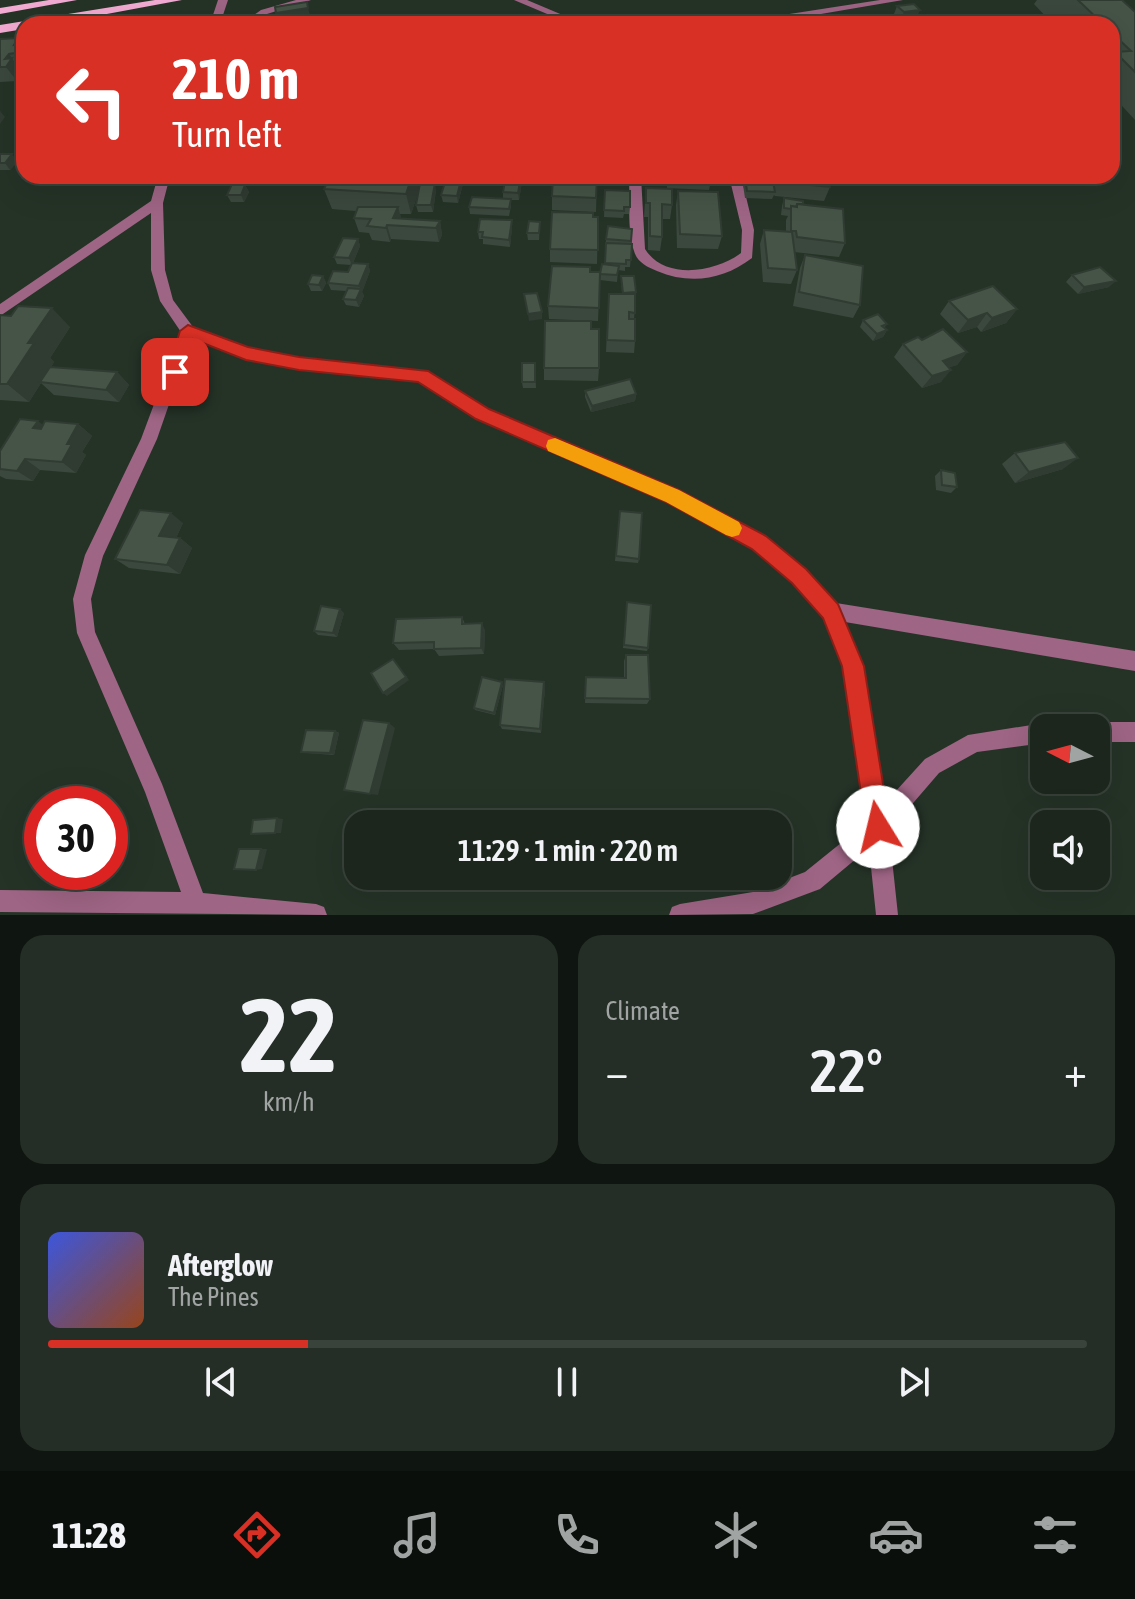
<!DOCTYPE html>
<html lang="en">
<head>
<meta charset="utf-8">
<style>
  body { margin:0; font-family:"Asap Condensed",sans-serif; background:#252e26; color:#f1f3f6; height:100vh; display:flex; flex-direction:column; font-size:30px; white-space:nowrap }
  * { box-sizing:border-box; margin:0 }
  p { font-size:26px; color:#a0a5a4 }
  .icon { flex:none; width:44px; height:44px; fill:none; stroke:currentColor; stroke-width:2; stroke-linecap:round; stroke-linejoin:round }
  .map { position:relative; height:915px; overflow:hidden }
  .details { display:flex; flex-direction:column; gap:20px; padding:20px; background:#0f1510; flex:1 }
  .details>* { flex:none }
  .guide { position:absolute; left:16px; top:16px; width:1104px; height:168px; border-radius:24px; box-shadow:0 8px 32px #0002,0 0 0 2px #3a433b; background:#d93025; color:#fff; overflow:hidden }
  .needle { width:52px; rotate:276deg }
  .controls { position:absolute; left:1030px; top:714px; display:grid; gap:16px }
  .controls a { display:grid; place-items:center; width:80px; height:80px; border-radius:16px; background:#1c261d; box-shadow:0 8px 32px #0002,0 0 0 2px #3a433b; font-size:40px }
  .speed { position:absolute; left:24px; top:786px; display:flex; gap:16px; font-size:40px; font-weight:700; text-align:center }
  .speed>* { display:grid; place-content:center; width:104px; height:104px; border-radius:50%; background:#1c261d; box-shadow:0 8px 32px #0002,0 0 0 2px #3a433b; line-height:1 }
  .speed .limit { border:12px solid #d22; background:#fff; color:#111 }
  .pin { position:absolute; display:grid; place-items:center; width:68px; height:68px; color:#fff; margin:-34px; border-radius:16px; box-shadow:0 4px 12px #0006 }
  .me { position:absolute; width:88px; margin:-44px; rotate:351deg; stroke-linejoin:round; filter:drop-shadow(0 0 6px #0008) }
  .turn { display:flex; align-items:center; gap:28px; height:168px; padding:0 24px; font-size:36px }
  .turn .icon { width:104px; height:104px; stroke-width:2.5 }
  .turn b { display:block; font-size:56px; line-height:68px }
  .big { font-size:60px; font-weight:600; line-height:1.1 }
  .details .tile { flex:1; display:flex; flex-direction:column; justify-content:center; gap:12px; min-width:0; padding:0 28px; border-radius:24px; background:#252e26 }
  .details .dial { align-items:center; gap:0 }
  .dial b { font-size:104px; line-height:1 }
  .song { display:flex; align-items:center; gap:24px }
  .cover { width:96px; height:96px; border-radius:12px; background:linear-gradient(135deg,hsl(230 70% 55%),hsl(20 70% 35%)) }
  .played { height:8px; border-radius:4px; background:linear-gradient(90deg,#d93025 25%,#3a433b 25%) }
  .keys { display:flex; justify-content:space-around; direction:ltr }
  .heat { display:flex; justify-content:space-between; align-items:center; font-size:44px; direction:ltr }
  .details .tiles { flex:1; display:grid; gap:20px; grid-template-columns:1fr 1fr }
  .tile:last-child { grid-column:span 2 }
  .trip { position:absolute; left:344px; top:810px; width:448px; height:80px; border-radius:24px; background:#1c261d; box-shadow:0 8px 32px #0002,0 0 0 2px #3a433b; font-weight:600; line-height:80px; text-align:center }
  .menu { display:flex; height:128px; justify-content:space-around; align-items:center; background:#0b0f0c; color:#a0a5a4 }
  .menu .icon { width:56px; height:56px }
  .menu .active { color:#d93025 }
  .menu b { font-size:36px; color:#f1f3f6 }
  .map>svg:first-child { display:block }
</style>
</head>
<body>
<div class="map">
<svg width="1135" height="915" viewBox="0 0 1135 915">
  <rect width="100%" height="100%" fill="#253327"/>
  <g fill="none" stroke-linecap="round" stroke-linejoin="round">
    <g fill="#9e6584" fill-rule="evenodd">
      <path d="M218,0H228L220,24H210Z"/>
      <path d="M296,0H311L267,14L252,24H241L261,10Z"/>
      <path d="M514,0H527L584,24H571Z"/>
      <path d="M880,0H903L762,24H739L744,21Z"/>
      <path d="M24,39V45L0,49V43Z"/>
      <path d="M158,176H170L163,203L165,270L173,300L193,327L248,348L299,358L427,371L487,410L679,491L765,536L805,570L836,603L1135,651V671L845,622L863,666L885,803L925,759L968,735L1044,723L1052,728H1044V743L977,752L939,773L889,831L898,915H876L869,848L820,889L753,914L669,915L672,907L680,904L753,892L805,872L867,822L843,666L824,617L793,582L753,548L667,501L477,418L419,381L299,370L246,359L192,338L157,439L103,556L91,599L95,632L162,784L203,893L316,904L324,907L327,915L0,912V890L181,892L145,792L77,633L73,599L85,555L141,439L181,332L160,301L151,270V213L0,316V304L151,201Z"/>
      <path d="M629,176H641L645,249C665,281 716,272 741,253L742,230L729,176H741L754,230L752,258C723,280 690,285 657,271C647,267 637,262 634,251C627,232 630,197 629,176Z"/>
      <path d="M1096,722H1135V742H1096V728H1088Z"/>
    </g>
    <g fill="#f2abd2" fill-rule="evenodd">
      <path d="M49,0H77L0,14V8Z"/>
      <path d="M155,0H182L53,24H24V29L0,33V25Z"/>
    </g>
  </g>
  <g fill="#3b483d">
    <path d="M1037,0H1122L1135,12V120L1112,95V24H1060L1056,20H1049L1034,4Z"/>
    <path d="M897,6L917,17L901,19L894,14Z"/>
    <path d="M0,39L24,47V67L19,68L22,73L17,81L0,82Z"/>
    <path d="M0,154L18,161L10,170H0Z"/>
    <path d="M41,176H79L75,181L43,179Z"/>
    <path d="M85,176H132L127,182L88,180Z"/>
    <path d="M293,176H420L421,183L436,190L433,212H418L416,205L419,190L411,214H400L401,219L440,221L442,235L439,242L391,239L390,242L372,240L369,233L359,232L354,218L356,211L332,209L324,189L326,185L302,183L300,179L294,178Z"/>
    <path d="M447,176H463L464,180L458,203L443,202L441,195Z"/>
    <path d="M506,176H523L519,200H511V206L509,216L470,214L469,207L503,198V192Z"/>
    <path d="M597,176L596,212L552,210V196Z"/>
    <path d="M638,176H666L665,185L639,184Z"/>
    <path d="M667,176H712L709,190L667,188Z"/>
    <path d="M751,176H829L830,187L824,201L775,196L774,195L772,199L745,198L743,185L745,178H750Z"/>
    <path d="M245,185L249,192L244,202H231L227,195Z"/>
    <path d="M646,188L672,205L670,219H662V237L660,251L648,250V217H644Z"/>
    <path d="M605,190L630,207L629,214H624L623,218L604,217Z"/>
    <path d="M678,191L722,236L718,249L677,248L676,205Z"/>
    <path d="M784,198L803,204L845,243L839,257L794,252L797,270L791,284L763,282L760,244L764,230L786,231V220L788,216L781,215L782,206Z"/>
    <path d="M593,217H598L597,264L550,262V249Z"/>
    <path d="M540,222L539,240H528L527,233Z"/>
    <path d="M512,227L510,247L483,244V239H479L478,232Z"/>
    <path d="M632,229L631,244H632L630,267H625V271L618,270L617,282L600,280L602,264L605,265L606,239Z"/>
    <path d="M358,239L360,246L353,263L368,264L370,271L362,292L364,296L359,307L346,305L343,299L346,291L331,290L328,283L348,272L351,265L337,264L334,257Z"/>
    <path d="M805,255L860,305L853,318L793,306L800,268Z"/>
    <path d="M590,272H600L598,321L549,319L548,306Z"/>
    <path d="M1072,275L1109,287L1078,294L1066,282Z"/>
    <path d="M323,276L326,283L322,291H311L308,284Z"/>
    <path d="M621,276L636,292L634,319L635,341L634,353L606,352L608,307L622,294Z"/>
    <path d="M949,301L1017,309L1006,323L981,332L977,327L958,333L940,314Z"/>
    <path d="M0,315L70,327L50,358L54,362L51,367L117,372L129,385L119,402L54,395L41,383L29,402L0,400Z"/>
    <path d="M863,320L887,324L884,328L887,330L883,337L873,341L860,327Z"/>
    <path d="M922,340L967,352L957,365L949,367L941,382L922,388L894,357L903,344Z"/>
    <path d="M535,363L536,388H523L522,382Z"/>
    <path d="M544,368H599L598,381L544,380Z"/>
    <path d="M585,391L636,394L635,401L591,412L585,397Z"/>
    <path d="M78,424L92,436L82,452L86,455L76,473L40,470L33,481L6,479L0,476V451L43,425Z"/>
    <path d="M1015,453L1063,469L1015,483L1002,464Z"/>
    <path d="M941,470L957,487L951,493L936,490L935,476Z"/>
    <path d="M620,511L639,559L638,563L615,561Z"/>
    <path d="M183,523L176,538H180L192,548L180,574L129,568L115,559Z"/>
    <path d="M627,602L648,648L647,651L623,648Z"/>
    <path d="M344,613L337,637L318,635L314,631Z"/>
    <path d="M462,617L465,624L485,630L484,654L439,656L434,649L399,650L393,643Z"/>
    <path d="M626,655L650,699L647,704L585,703L586,677L624,678V661Z"/>
    <path d="M503,685L495,715L475,710L474,708Z"/>
    <path d="M545,688L541,733L502,729L500,725Z"/>
    <path d="M335,731L339,733L334,755L306,753L301,752Z"/>
  </g>
  <g fill="#303b32">
    <path d="M308,8L310,15L279,20L276,13Z"/>
    <path d="M920,10L917,17L901,19L904,12Z"/>
    <path d="M18,38L24,47V66L15,53L14,45Z"/>
    <path d="M9,54L22,73L17,81L6,67L5,59Z"/>
    <path d="M0,111L5,117L0,124Z"/>
    <path d="M12,154L18,161L10,170L5,163Z"/>
    <path d="M71,176H79L75,181Z"/>
    <path d="M123,176H132L127,182Z"/>
    <path d="M412,176H420L421,183L411,214L406,194Z"/>
    <path d="M462,176H463L464,180L458,203L457,196Z"/>
    <path d="M521,176H523L519,200L518,193Z"/>
    <path d="M435,183L436,190L433,212L431,205Z"/>
    <path d="M245,185L249,192L244,202L241,195Z"/>
    <path d="M398,207L402,221L393,218Z"/>
    <path d="M512,220V227L510,247L509,240Z"/>
    <path d="M440,221L442,235L439,242L436,228Z"/>
    <path d="M387,225L391,239L390,242L386,228Z"/>
    <path d="M358,239L360,246L352,265L349,258Z"/>
    <path d="M368,264L370,271L362,292L364,296L359,307L356,300L361,290L359,286Z"/>
    <path d="M323,276L326,283L322,291L319,285Z"/>
    <path d="M1116,281L1109,287L1078,294L1084,287Z"/>
    <path d="M52,308L70,327L50,358L54,362L29,402L7,384L28,343Z"/>
    <path d="M1017,309L1006,323L981,332L992,318Z"/>
    <path d="M542,312V319L529,321L528,314Z"/>
    <path d="M987,313L977,327L958,333L968,320Z"/>
    <path d="M887,330L883,337L873,341L877,334Z"/>
    <path d="M967,352L957,365L933,373L943,361Z"/>
    <path d="M951,370L941,382L922,388L932,376Z"/>
    <path d="M117,372L129,385L119,402L106,390Z"/>
    <path d="M636,394L635,401L591,412L592,406Z"/>
    <path d="M38,421L52,432L33,428Z"/>
    <path d="M78,424L92,436L82,452L86,455L76,473L62,462L67,444Z"/>
    <path d="M1078,458L1063,469L1015,483L1029,472Z"/>
    <path d="M25,459L40,470L33,481L17,471Z"/>
    <path d="M171,513L183,523L172,546L159,536Z"/>
    <path d="M180,538L192,548L180,574L167,565Z"/>
    <path d="M340,609L344,613L337,637L333,633Z"/>
    <path d="M482,623L485,630L484,654L481,648Z"/>
    <path d="M393,659L409,680L387,696L383,693Z"/>
    <path d="M502,682L503,685L495,715L494,713Z"/>
    <path d="M544,682L545,688L541,733L540,729Z"/>
    <path d="M389,723L395,728L378,795L370,794Z"/>
    <path d="M335,731L339,733L334,755L330,753Z"/>
    <path d="M277,818L283,819L281,833H275Z"/>
    <path d="M261,849H267L262,869L256,870Z"/>
  </g>
  <g fill="#455447" stroke="#303b32" stroke-width="2">
    <path d="M1078,0H1122L1135,12V72L1115,52L1131,51L1112,33V24H1103Z"/>
    <path d="M307,2L308,8L276,13L275,7Z"/>
    <path d="M914,4L920,10L904,12L897,6Z"/>
    <path d="M819,20L842,21V24H813L812,23H820Z"/>
    <path d="M18,38L14,45L21,44L15,53L9,54L5,59L12,58L6,67H0V39Z"/>
    <path d="M0,154H12L5,163H0Z"/>
    <path d="M330,176H412L406,194L324,189Z"/>
    <path d="M447,176H462L457,196L441,195Z"/>
    <path d="M506,176H521L518,193L503,192Z"/>
    <path d="M553,176H597L596,198L552,196Z"/>
    <path d="M752,176H772L775,192L747,191L745,178H752Z"/>
    <path d="M776,176H829L830,187L780,182L776,179Z"/>
    <path d="M420,183H435L431,205H416Z"/>
    <path d="M232,184L245,185L241,195H227Z"/>
    <path d="M646,188L672,189V205L662,204V237L650,236V203H646Z"/>
    <path d="M605,190L630,191V207H624V211L604,210Z"/>
    <path d="M678,191L718,192L722,236L680,234Z"/>
    <path d="M472,197L511,199L509,209L469,207Z"/>
    <path d="M784,198L803,201V204H797L796,207L791,206V209L784,208Z"/>
    <path d="M797,204L843,209L845,243L797,237L796,231H791V206L797,207Z"/>
    <path d="M358,207H398L393,218L440,221L436,228L387,225L386,228L367,226L371,219L354,218Z"/>
    <path d="M552,212L593,213V217H598V250L550,249Z"/>
    <path d="M480,219L512,220L509,240L482,237L483,232H478Z"/>
    <path d="M529,221L540,222L539,233H527Z"/>
    <path d="M608,226L632,229L631,241L606,239Z"/>
    <path d="M764,230L792,232L797,270L768,268Z"/>
    <path d="M343,238L358,239L349,258L334,257Z"/>
    <path d="M606,243L632,244L631,260H626V264L605,263Z"/>
    <path d="M805,255L863,266L860,305L799,292Z"/>
    <path d="M352,263L368,264L359,286L328,283L333,271L348,272Z"/>
    <path d="M602,264L619,266L617,275L600,274Z"/>
    <path d="M552,266L590,267V272H600L599,308L548,306Z"/>
    <path d="M1100,267L1116,281L1084,287L1072,275Z"/>
    <path d="M312,275L323,276L319,285L308,284Z"/>
    <path d="M621,276H634L636,292L623,293Z"/>
    <path d="M993,286L1017,309L992,318L987,313L968,320L949,301Z"/>
    <path d="M348,288L361,289L356,300L343,299Z"/>
    <path d="M537,293L542,312L528,314L524,294Z"/>
    <path d="M609,294H635V313L629,312V319H635V341L607,340Z"/>
    <path d="M18,306L52,308L28,343H34L7,384H0V315L11,316Z"/>
    <path d="M878,314L887,324L882,326L887,330L877,334L863,320Z"/>
    <path d="M545,321H591V329H599V368H544Z"/>
    <path d="M943,329L967,352L943,361L951,370L932,376L903,344L918,337L922,340Z"/>
    <rect x="522" y="363" width="13" height="19"/>
    <path d="M50,367L117,372L106,390L40,382Z"/>
    <path d="M630,379L636,394L592,406L585,391Z"/>
    <path d="M20,419L38,421L33,428L41,429L45,421L78,424L67,444H72L62,462L25,459L17,471L0,469V451Z"/>
    <path d="M1065,442L1078,458L1029,472L1015,453Z"/>
    <path d="M941,470L955,473L957,487L942,485Z"/>
    <path d="M140,510L171,513L159,536L180,538L167,565L115,559Z"/>
    <path d="M620,511L642,513L639,559L616,556Z"/>
    <path d="M627,602L651,605L648,648L624,645Z"/>
    <path d="M321,606L340,609L333,633L314,631Z"/>
    <path d="M462,617V624L482,623L481,648L434,649V642L393,643L396,619Z"/>
    <path d="M626,655H648L650,699L585,698L586,677L626,678Z"/>
    <path d="M393,659L406,677L383,693L371,673Z"/>
    <path d="M482,677L502,682L494,713L474,708Z"/>
    <path d="M505,679L544,682L540,729L500,725Z"/>
    <path d="M363,720L389,723L370,794L344,790Z"/>
    <path d="M306,730L335,731L330,753L301,752Z"/>
    <path d="M384,810L427,820L426,824H380Z"/>
    <path d="M277,818L275,833L251,834L253,820Z"/>
    <path d="M239,849H261L256,870L234,869Z"/>
  </g>
  <path fill="#d93025" stroke="#8d1f18" stroke-width="2" d="M188,325L248,347L299,357L428,371L489,409L679,490L766,536L806,569L838,604L864,666L890,827L887,835L878,839L869,835L866,827L842,666L823,618L792,583L752,549L666,502L476,419L418,382L299,370L246,360L193,339L181,377H169L167,372L180,331Z"/>
  <path fill="#f59e0b" d="M555,438L679,490L739,522L742,528L739,535L732,537L726,535L666,502L548,451L546,446L548,440Z"/>
</svg>
<div class="controls">
<a><svg class="needle" viewBox="-14 -14 28 28"><path d="M0-13l5 13h-10z" fill="#e53935"/><path d="M0 13l5-13h-10z" fill="#a0a5a4"/></svg></a>
<a><svg class="icon" aria-label="sound" viewBox="0 0 24 24"><path d="M4 9h4l5-4v14l-5-4H4zM17 9q2 3 0 6"/></svg></a>
</div>
<div class="speed"><div class="limit">30</div></div>
<div class="pin" style="left:175px;top:372px;background:#d93025"><svg class="icon" aria-label="arrive" viewBox="0 0 24 24"><path d="M6 21V4h12l-3 4 3 4H6"/></svg></div>
<svg class="me" style="left:878px;top:827px" viewBox="-20 -20 40 40"><circle r="19" fill="#fff"/><path d="M0-13L10 11 0 6-10 11z" fill="#d93025"/></svg>
<div class="trip">11:29 · 1 min · 220 m</div>
<div class="guide">
<div class="turn"><svg class="icon" aria-label="left" viewBox="0 0 24 24"><path d="M17 20v-9H6M10 6l-5 5 5 5"/></svg><div><b>210 m</b>Turn left</div></div>
</div>
</div>
<section class="details">
<div class="tiles">
<div class="tile dial"><b>22</b><p>km/h</p></div>
<div class="tile"><p>Climate</p>
<div class="heat"><a>−</a><b class="big">22°</b><a>+</a></div>
</div>
<div class="tile">
<div class="song"><i class="cover"></i><div><b>Afterglow</b><p>The Pines</p></div></div>
<div class="played"></div>
<div class="keys"><svg class="icon" aria-label="previous" viewBox="0 0 24 24"><path d="M18 5L8 12l10 7zM5 5v14"/></svg><svg class="icon" aria-label="pause" viewBox="0 0 24 24"><path d="M8 5v14M16 5v14"/></svg><svg class="icon" aria-label="next" viewBox="0 0 24 24"><path d="M6 5l10 7-10 7zM19 5v14"/></svg></div>
</div>
</div>
</section>
<nav class="menu">
<b>11:28</b>
<svg class="icon active" aria-label="directions" viewBox="0 0 24 24"><path d="M12 3l9 9-9 9-9-9zM9 14v-3h6M13 9l2 2-2 2"/></svg>
<svg class="icon" aria-label="music" viewBox="0 0 24 24"><path d="M9 18V5l10-2v13"/><circle cx="6" cy="18" r="3"/><circle cx="16" cy="16" r="3"/></svg>
<svg class="icon" aria-label="phone" viewBox="0 0 24 24"><path d="M5 4h4l2 5-3 2q2 4 5 5l2-3 5 2v4C11 20 4 13 5 4z"/></svg>
<svg class="icon" aria-label="climate" viewBox="0 0 24 24"><path d="M12 3v18M4 7l16 10M4 17L20 7"/></svg>
<svg class="icon" aria-label="car" viewBox="0 0 24 24"><path d="M5 17H2v-5l4-1 3-4h7l3 4 3 1v5h-3M9 17h6M6 11h13"/><circle cx="7" cy="17" r="2"/><circle cx="17" cy="17" r="2"/></svg>
<svg class="icon" aria-label="filters" viewBox="0 0 24 24"><path d="M4 7h16M4 17h16"/><circle cx="9" cy="7" r="2"/><circle cx="15" cy="17" r="2"/></svg>
</nav>
</body>
</html>
